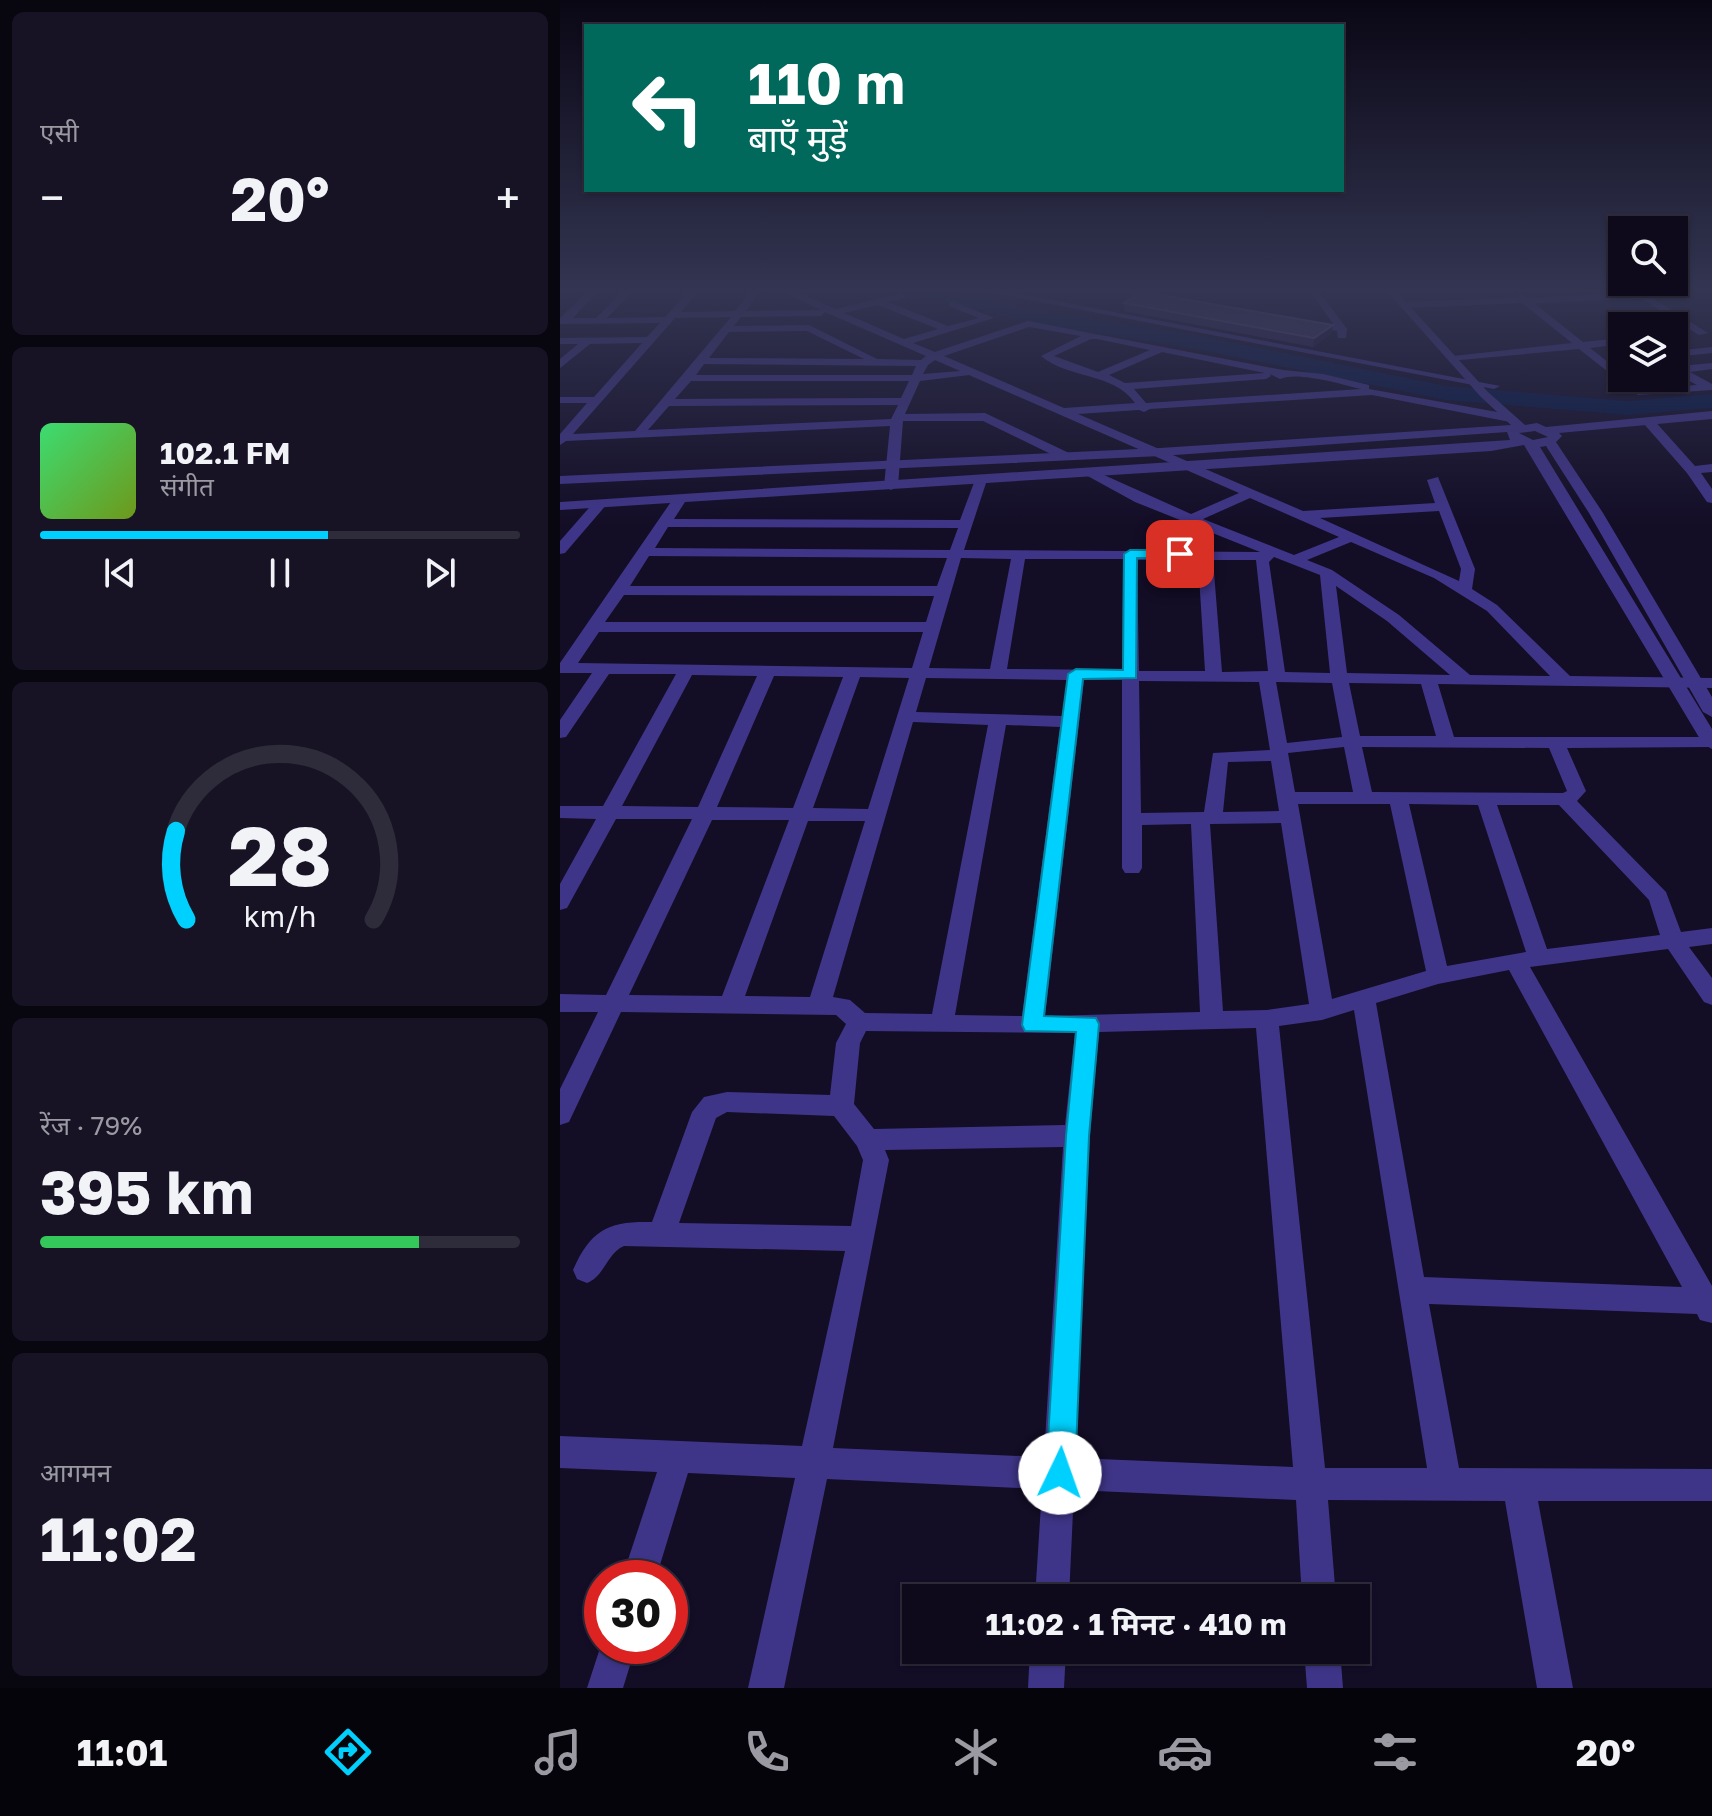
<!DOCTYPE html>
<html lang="hi">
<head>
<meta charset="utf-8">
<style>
  body { margin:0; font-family:"Golos Text","Noto Sans Devanagari",sans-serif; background:#171325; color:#f1f3f6; height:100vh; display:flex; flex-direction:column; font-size:30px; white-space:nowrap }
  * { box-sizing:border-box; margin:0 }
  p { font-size:26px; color:#9b9aa3 }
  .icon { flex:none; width:44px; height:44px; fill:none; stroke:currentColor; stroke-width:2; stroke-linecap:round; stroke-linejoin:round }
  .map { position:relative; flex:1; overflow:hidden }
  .panel { display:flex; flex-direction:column; gap:12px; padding:12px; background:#08060f; width:560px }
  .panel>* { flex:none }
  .guide { position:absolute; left:24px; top:24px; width:760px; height:168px; border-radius:0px; box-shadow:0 2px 6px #0004,0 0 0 2px #2e2b3b; background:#00695c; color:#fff; overflow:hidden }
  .fabs { position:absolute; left:1048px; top:216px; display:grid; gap:16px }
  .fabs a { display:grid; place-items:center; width:80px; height:80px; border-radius:0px; background:#0e0a1c; box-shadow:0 2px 6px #0004,0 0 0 2px #2e2b3b; font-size:40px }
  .speed { position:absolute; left:24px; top:1560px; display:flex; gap:16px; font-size:40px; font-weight:700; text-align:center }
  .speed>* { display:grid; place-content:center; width:104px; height:104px; border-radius:50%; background:#0e0a1c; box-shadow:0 2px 6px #0004,0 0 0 2px #2e2b3b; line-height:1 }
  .speed .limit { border:12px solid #d22; background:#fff; color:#111 }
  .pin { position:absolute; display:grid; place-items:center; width:68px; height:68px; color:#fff; margin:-34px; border-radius:16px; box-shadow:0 4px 12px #0006 }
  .me { position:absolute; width:88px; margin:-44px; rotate:3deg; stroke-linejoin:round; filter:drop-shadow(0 0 6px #0008) }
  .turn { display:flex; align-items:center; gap:28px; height:168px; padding:0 32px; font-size:36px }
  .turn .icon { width:104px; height:104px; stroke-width:2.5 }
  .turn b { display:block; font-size:56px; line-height:68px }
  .big { font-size:60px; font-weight:700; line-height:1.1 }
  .panel .tile { flex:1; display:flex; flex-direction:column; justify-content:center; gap:12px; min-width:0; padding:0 28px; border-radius:12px; background:#171325 }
  .panel .dial { align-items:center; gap:0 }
  .dial svg { height:208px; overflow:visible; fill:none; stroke:#2e2b3b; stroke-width:7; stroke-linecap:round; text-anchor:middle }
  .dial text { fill:#f1f3f6; stroke:none }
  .song { display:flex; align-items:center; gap:24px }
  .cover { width:96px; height:96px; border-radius:12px; background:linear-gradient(135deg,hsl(140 70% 55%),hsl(80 70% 35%)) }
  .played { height:8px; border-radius:4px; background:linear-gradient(90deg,#00d0fd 60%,#2e2b3b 60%) }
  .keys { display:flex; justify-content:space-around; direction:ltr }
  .heat { display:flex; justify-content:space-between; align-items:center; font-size:44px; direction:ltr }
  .charge { height:12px; border-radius:6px; background:linear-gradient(90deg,#34c759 79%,#2e2b3b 0) }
  .trip { position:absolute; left:342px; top:1584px; width:468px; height:80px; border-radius:0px; background:#0e0a1c; box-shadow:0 2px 6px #0004,0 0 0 2px #2e2b3b; font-weight:700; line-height:80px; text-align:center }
  .tabs { display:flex; height:128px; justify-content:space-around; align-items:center; background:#06040b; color:#9b9aa3 }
  .tabs .icon { width:56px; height:56px }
  .tabs .current { color:#00d0fd }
  .tabs b { font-size:36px; color:#f1f3f6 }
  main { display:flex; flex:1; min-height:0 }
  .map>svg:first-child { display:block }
</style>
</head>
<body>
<main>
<section class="panel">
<div class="tile"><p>एसी</p>
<div class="heat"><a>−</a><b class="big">20°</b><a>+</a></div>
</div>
<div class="tile">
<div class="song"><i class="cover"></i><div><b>102.1 FM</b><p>संगीत</p></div></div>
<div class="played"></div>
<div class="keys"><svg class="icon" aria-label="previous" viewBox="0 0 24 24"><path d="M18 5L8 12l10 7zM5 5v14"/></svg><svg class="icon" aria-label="pause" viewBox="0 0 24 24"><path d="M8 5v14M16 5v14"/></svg><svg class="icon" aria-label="next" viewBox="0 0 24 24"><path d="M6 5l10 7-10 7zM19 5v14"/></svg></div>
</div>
<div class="tile dial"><svg viewBox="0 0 100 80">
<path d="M14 69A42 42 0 1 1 86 69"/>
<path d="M14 69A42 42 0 0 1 10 35" stroke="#00d0fd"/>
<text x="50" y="56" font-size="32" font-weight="700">28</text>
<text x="50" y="72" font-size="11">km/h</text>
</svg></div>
<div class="tile"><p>रेंज · 79%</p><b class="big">395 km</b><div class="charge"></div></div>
<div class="tile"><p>आगमन</p><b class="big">11:02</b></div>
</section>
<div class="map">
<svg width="1152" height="1688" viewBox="0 0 1152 1688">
  <rect width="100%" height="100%" fill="#130d26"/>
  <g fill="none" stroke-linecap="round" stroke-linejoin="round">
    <path fill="#061845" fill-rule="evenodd" d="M347,290H385L476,311L636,335L886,386L1068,401L1152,394V408L1068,415L886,400L636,349L476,323L350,294Z"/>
    <g fill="#3f3588" fill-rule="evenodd">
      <path d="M29,290H39L13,318H36L64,290H74L47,318L105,317L130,290H139L121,312L175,311L192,290H201L186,311L261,310L219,290H232L276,309L342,293L345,298L328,302L388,326L419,318L389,306L392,301L434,318L353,343L375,352L468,321L723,370L763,374L809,385V389L954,415V421L950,422L812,395L590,409L584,412L579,410L518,414L743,511L875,503L867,480L878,477L915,569L912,589L937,605L1010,676L1152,678V688L878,684L894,737H1152L1151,747L1007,748L1026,791L1017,801L1106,892L1121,932L1152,928V944L1129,947L1152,978V1005L1144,1002L1108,949L970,967L1152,1286V1323L1140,1320L1137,1314L869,1304L899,1468L1152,1469V1501H978L1013,1688H977L945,1501L768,1500L776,1598H742L736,1500L514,1490L509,1598H475L482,1489L267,1479L224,1688H188L235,1478L128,1473L96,1578H62L97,1472L0,1468V1436L242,1446L285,1251L64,1246C47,1253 45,1276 27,1283L17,1279L13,1270C31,1229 49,1221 92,1222L132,1112L144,1097L167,1092L270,1095L276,1043L286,1024L276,1015L61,1012L9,1122L0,1125V1089L38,1012H0V994L46,995L132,819H56L7,908L0,910V884L36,819L0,818V806H43L116,674H49L6,737L0,738V720L32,673H0V663L115,496L120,495L127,499L114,519L400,520L415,480L421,476L427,480L404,550L700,552L575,502L524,474L535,471L631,514L679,493L409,375L360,381L345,414L425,413L509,453V459H501L423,421H343L338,486L331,490L324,486L330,426L6,441L0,445V434L27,403H0V397H34L82,343L30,344L0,368V359L18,344H0V338L87,337L100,323L0,324V318ZM318,305L378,329L344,339L284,313ZM265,312L366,356L361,360L317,359L249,325L174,326L181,317L261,316ZM171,317L75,431L13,434L115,318ZM469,327L521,336L481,356C508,379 553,372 575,403L504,408L384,356ZM247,331L304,359L149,358L169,332ZM531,339H537L590,350L538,372L494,356ZM602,352L705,373L565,383L549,375ZM375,360L400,371L363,374L368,365ZM144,364L356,366L352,375H136ZM710,374L720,379C738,371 780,384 801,389L586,403L574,389L706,379L711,376ZM131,381H349L341,398L115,399ZM338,405L331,419L88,430L109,406ZM690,498L779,537L734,555L643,519ZM879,511L901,569L899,581L760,518ZM108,527L398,528L390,550L95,548ZM791,542L874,578L927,611L990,676L910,675L839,615L772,570L747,560ZM89,556L387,558L377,586H70ZM714,557L760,575L770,673L725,672L709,562ZM401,558L451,559L430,669L369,668ZM465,559H563L562,670L447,669ZM577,560H638L645,671H579ZM653,560H696L708,671L662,672ZM776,586L827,621L890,675L787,673ZM64,595L374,596L366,622H45ZM39,632H363L352,668L18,663ZM132,675L197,676L138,807L62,806ZM214,676L283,677L233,808L157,807ZM300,677L349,678L308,809L253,808ZM366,678L507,680L502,716L356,712ZM524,680H562V868L565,873H579L582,868V825L631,824L640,1012L485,1016ZM579,681L699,682L710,750L653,753L644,812L581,813ZM716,682L772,683L782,737L727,743ZM789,683L861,684L876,736H800ZM353,722L428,725L372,1014L305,1013L290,1000L273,997ZM446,725L500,727L462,1016L395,1015ZM784,747L793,792H735L728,753ZM802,747L989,748L1007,791L1003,793L812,792ZM711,761L719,811L663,812L668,762ZM738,804H830L866,971L772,999ZM849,804L918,805L966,952L887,966ZM937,805H999L1089,900L1100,935L987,949ZM152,820H229L162,996L69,995ZM248,821H305L250,997L185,996ZM721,823L749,1004L707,1010L663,1011L650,824ZM949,970L1122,1287L864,1277L816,1003L878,984ZM794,1010L867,1468H765L719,1026L762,1020ZM696,1028L733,1467L515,1458L530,1136L539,1032ZM306,1031L515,1033L505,1125L314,1129L294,1104L300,1043ZM167,1112L274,1116L297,1146L303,1160L291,1226L119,1223L156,1118ZM503,1147L484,1457L273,1448L329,1160L325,1150Z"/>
      <path d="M418,290H439L940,386L934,389Z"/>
      <path d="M568,290L605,295L610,298L605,301L572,295Z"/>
      <path d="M749,290H758L787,329L786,338H778L777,331L743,325L742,323L747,320L774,325Z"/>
      <path d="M959,293L967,298L1084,293L1148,333L1139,335L1082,299L974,303L1023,342L1062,338V344L1030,348L1062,373V378H1069L1084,389L1137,385L1114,373V364L1120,366L1152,363V369L1130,372L1152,384V390L1078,395L1019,349L889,361V357L893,356L1012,343L962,303L843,308L838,305L843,302L956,298Z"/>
      <path d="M1152,347V353L1114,357V351Z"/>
      <path d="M1084,418H1092L1135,466L1152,464V472L1141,473L1152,489V503L1147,502L1127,473L1084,424Z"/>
      <path d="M35,501L47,504L5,553L0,554V541Z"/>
      <path d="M42,1642V1646H76L63,1688H27Z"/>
      <path d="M470,1650H506L504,1688H468Z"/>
      <path d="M744,1650H780L783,1688H747Z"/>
    </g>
    <path fill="#3f3588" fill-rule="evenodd" d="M826,290H835L928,392L965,425L977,423L986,427L1152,411V419L999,433L1002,436L996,442L1043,513L1152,697V717L1143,712L1029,513L986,446L980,447L1152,729V749L1143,744L964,445L931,451L0,510V502L950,440L947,432L600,456L0,484V476L600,448L951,425L920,396ZM975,431L988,437L973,440L959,433Z"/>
  </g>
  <path fill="#322555" d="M564,303L772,333L753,347L564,311Z"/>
  <path fill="#1e143a" d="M773,325L772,333L753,347L754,338Z"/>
  <path fill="#443867" stroke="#5c507f" stroke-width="2" d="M582,292L773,325L754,338L564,303Z"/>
  <linearGradient id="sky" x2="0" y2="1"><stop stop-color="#0a0715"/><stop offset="0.55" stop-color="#333552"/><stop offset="1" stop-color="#333552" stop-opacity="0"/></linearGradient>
  <rect width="1152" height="527" fill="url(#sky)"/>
  <path fill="#00d0fd" stroke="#0087a4" stroke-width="2" d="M570,550H620L627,554L620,558H577L576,678L523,679L484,1016L536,1018L539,1024L529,1136L515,1473L511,1483L500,1488L490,1483L486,1473L506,1136L516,1032L465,1031L462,1025L508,674L516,669L563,670L564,554Z"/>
</svg>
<div class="fabs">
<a><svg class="icon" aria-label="search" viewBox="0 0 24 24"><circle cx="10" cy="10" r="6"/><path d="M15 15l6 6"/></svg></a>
<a><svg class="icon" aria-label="layers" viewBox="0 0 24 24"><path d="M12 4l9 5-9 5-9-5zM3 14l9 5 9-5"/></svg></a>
</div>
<div class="speed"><div class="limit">30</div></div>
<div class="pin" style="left:620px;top:554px;background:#d93025"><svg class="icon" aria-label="arrive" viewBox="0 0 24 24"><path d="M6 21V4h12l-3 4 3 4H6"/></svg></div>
<svg class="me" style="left:500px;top:1473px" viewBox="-20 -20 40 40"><circle r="19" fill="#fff"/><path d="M0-13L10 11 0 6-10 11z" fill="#00d0fd"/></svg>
<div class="trip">11:02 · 1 मिनट · 410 m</div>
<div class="guide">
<div class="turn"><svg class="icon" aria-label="left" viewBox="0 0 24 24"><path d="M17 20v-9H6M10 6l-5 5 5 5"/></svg><div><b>110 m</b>बाएँ मुड़ें</div></div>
</div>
</div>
</main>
<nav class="tabs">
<b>11:01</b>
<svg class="icon current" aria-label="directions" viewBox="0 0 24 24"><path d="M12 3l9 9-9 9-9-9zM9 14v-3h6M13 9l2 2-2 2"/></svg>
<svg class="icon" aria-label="music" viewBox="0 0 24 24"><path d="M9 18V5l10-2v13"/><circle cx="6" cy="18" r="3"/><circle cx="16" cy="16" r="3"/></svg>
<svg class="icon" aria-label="phone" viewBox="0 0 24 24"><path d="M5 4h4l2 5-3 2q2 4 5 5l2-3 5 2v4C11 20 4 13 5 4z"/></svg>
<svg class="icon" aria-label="climate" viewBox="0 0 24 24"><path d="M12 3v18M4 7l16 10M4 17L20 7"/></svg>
<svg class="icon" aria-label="car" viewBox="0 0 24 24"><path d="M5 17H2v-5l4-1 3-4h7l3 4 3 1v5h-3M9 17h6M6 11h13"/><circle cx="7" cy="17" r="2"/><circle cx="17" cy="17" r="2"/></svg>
<svg class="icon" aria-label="filters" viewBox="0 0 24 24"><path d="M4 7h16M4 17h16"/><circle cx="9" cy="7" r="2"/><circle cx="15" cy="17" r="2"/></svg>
<b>20°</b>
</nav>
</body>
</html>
